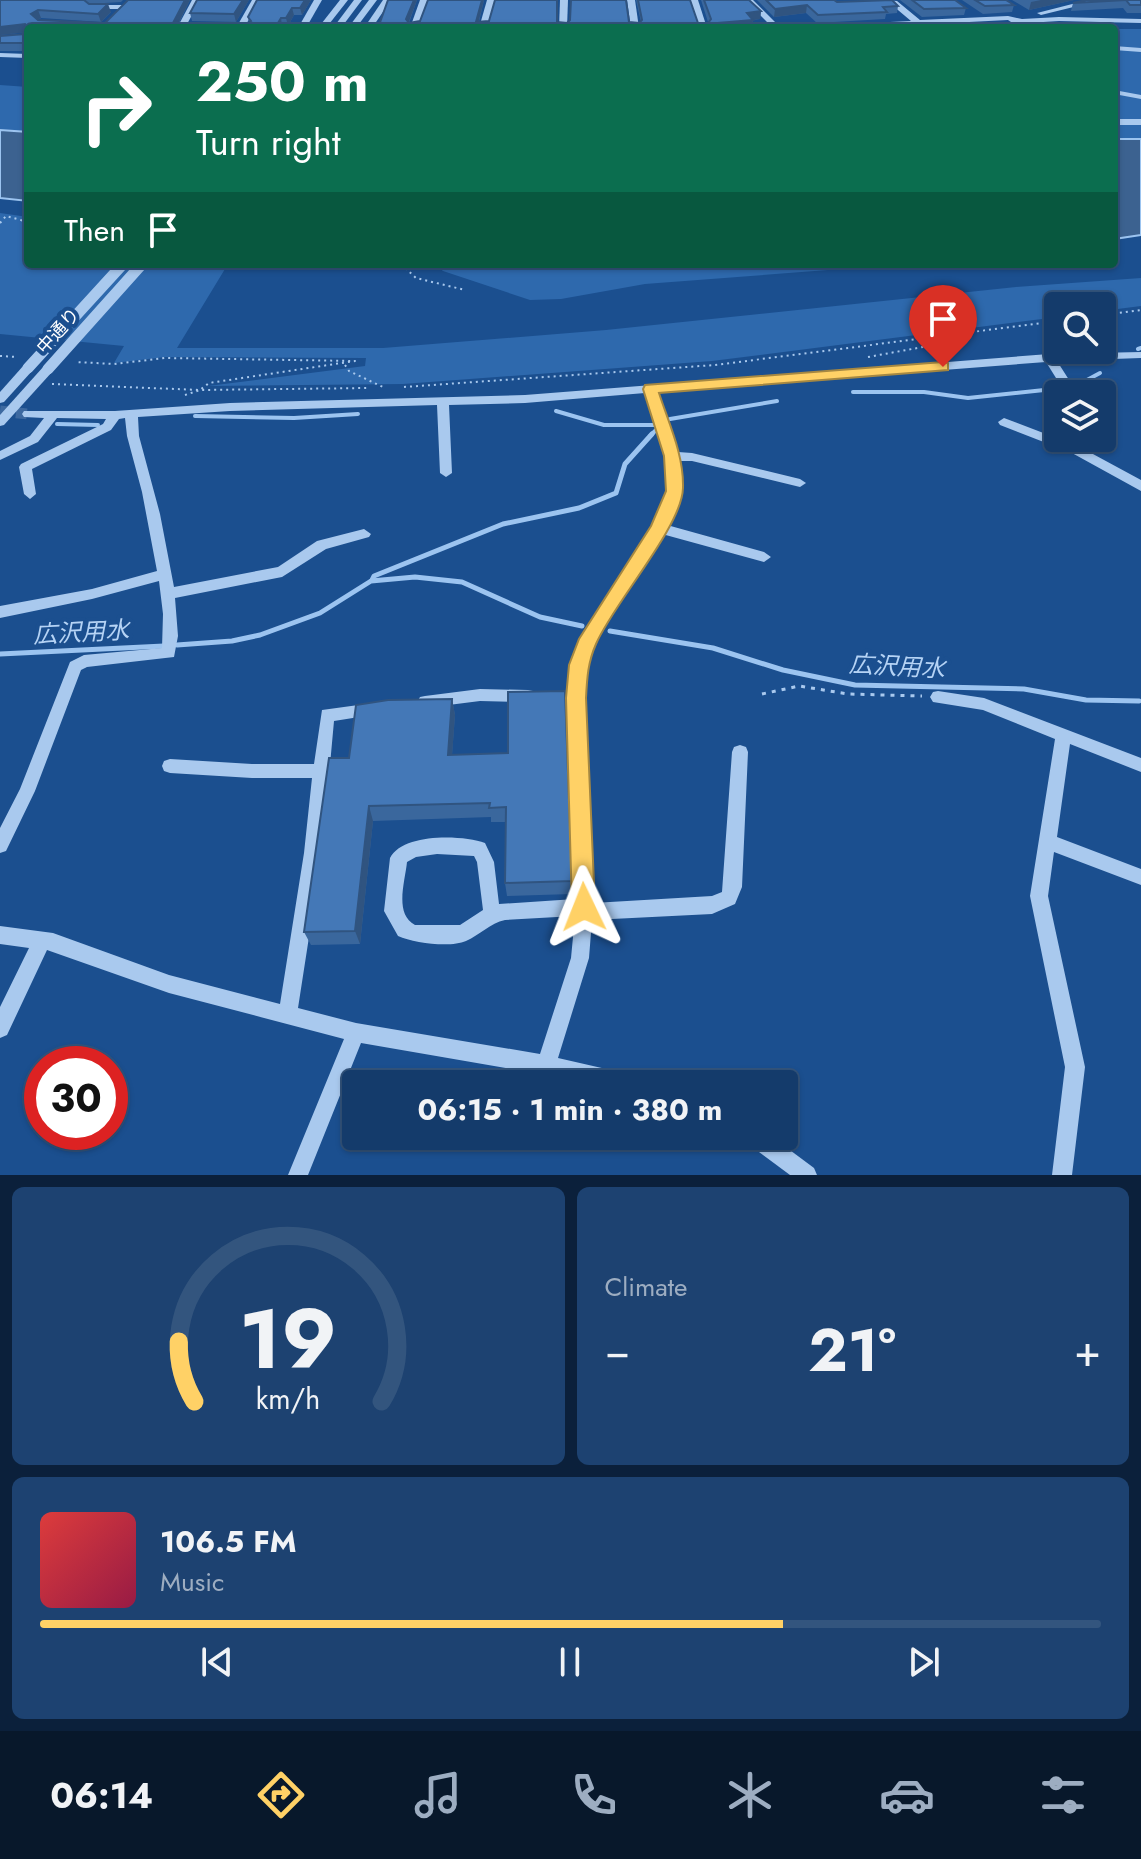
<!DOCTYPE html>
<html lang="en">
<head>
<meta charset="utf-8">
<style>
  body { margin:0; font-family:Jost,"Noto Sans JP",sans-serif; background:#1d4271; color:#f1f3f6; height:100vh; display:flex; flex-direction:column; font-size:30px; white-space:nowrap }
  * { box-sizing:border-box; margin:0 }
  p { font-size:26px; color:#9dadc1 }
  .icon { flex:none; width:44px; height:44px; fill:none; stroke:currentColor; stroke-width:2; stroke-linecap:round; stroke-linejoin:round }
  .map { position:relative; height:1175px; overflow:hidden }
  .side { display:flex; flex-direction:column; gap:12px; padding:12px; background:#0b203b; flex:1 }
  .side>* { flex:none }
  .banner { position:absolute; left:24px; top:24px; width:1094px; height:244px; border-radius:8px; box-shadow:0 2px 6px #0004,0 0 0 2px #33557e; background:#0b6e4f; color:#fff; overflow:hidden }
  .tools { position:absolute; left:1044px; top:292px; display:grid; gap:16px }
  .tools a { display:grid; place-items:center; width:72px; height:72px; border-radius:8px; background:#143b6b; box-shadow:0 2px 6px #0004,0 0 0 2px #33557e; font-size:40px }
  .speed { position:absolute; left:24px; top:1046px; display:flex; gap:16px; font-size:40px; font-weight:700; text-align:center }
  .speed>* { display:grid; place-content:center; width:104px; height:104px; border-radius:50%; background:#143b6b; box-shadow:0 2px 6px #0004,0 0 0 2px #33557e; line-height:1 }
  .speed .limit { border:12px solid #d22; background:#fff; color:#111 }
  .pin { position:absolute; display:grid; place-items:center; width:68px; height:68px; color:#fff; margin:-82px -34px; border-radius:50% 50% 50% 0; rotate:-45deg; box-shadow:0 0 8px #0007 }
  .pin .icon { rotate:45deg }
  .me { position:absolute; width:88px; margin:-44px; rotate:358deg; stroke-linejoin:round; filter:drop-shadow(0 0 6px #0008) }
  .turn { display:flex; align-items:center; gap:28px; height:168px; padding:0 40px; font-size:36px }
  .turn .icon { width:104px; height:104px; stroke-width:2.5 }
  .turn b { display:block; font-size:56px; line-height:68px }
  .then { display:flex; align-items:center; height:76px; padding:0 40px; background:#0003; gap:16px; font-size:30px }
  .big { font-size:60px; font-weight:700; line-height:1.1 }
  .side .widget { flex:1; display:flex; flex-direction:column; justify-content:center; gap:12px; min-width:0; padding:0 28px; border-radius:12px; background:#1d4271 }
  .side .dial { align-items:center; gap:0 }
  .dial svg { height:208px; overflow:visible; fill:none; stroke:#33557e; stroke-width:7; stroke-linecap:round; text-anchor:middle }
  .dial text { fill:#f1f3f6; stroke:none }
  .song { display:flex; align-items:center; gap:24px }
  .cover { width:96px; height:96px; border-radius:12px; background:linear-gradient(135deg,hsl(0 70% 55%),hsl(340 70% 35%)) }
  .played { height:8px; border-radius:4px; background:linear-gradient(90deg,#ffd166 70%,#33557e 70%) }
  .keys { display:flex; justify-content:space-around; direction:ltr }
  .heat { display:flex; justify-content:space-between; align-items:center; font-size:44px; direction:ltr }
  .side .tiles { flex:1; display:grid; gap:12px; grid-template-columns:1fr 1fr }
  .widget:last-child { grid-column:span 2 }
  .trip { position:absolute; left:342px; top:1070px; width:456px; height:80px; border-radius:8px; background:#143b6b; box-shadow:0 2px 6px #0004,0 0 0 2px #33557e; font-weight:700; line-height:80px; text-align:center }
  .tabs { display:flex; height:128px; justify-content:space-around; align-items:center; background:#08182b; color:#9dadc1 }
  .tabs .icon { width:56px; height:56px }
  .tabs .active { color:#ffd166 }
  .tabs b { font-size:36px; color:#f1f3f6 }
  .map>svg:first-child { display:block }
</style>
</head>
<body>
<div class="map">
<svg width="1141" height="1175" viewBox="0 0 1141 1175">
  <rect width="100%" height="100%" fill="#1b4f8f"/>
  <g fill="#2e69ad">
    <rect x="1114" y="29" width="27" height="110"/>
    <path d="M0,85L28,87V132L0,130Z"/>
    <path d="M0,213L28,217V264H228L177,348H383L606,330L1016,287L1141,278V306L1102,311V306H1058V317L712,361L403,384L208,386L365,366L366,358L165,357L114,363L124,346L0,334Z"/>
    <path d="M435,264H833L841,269L645,284L561,299L530,300L443,271Z"/>
  </g>
  <g fill="#3c6290" stroke="#9cc4f0" stroke-width="2">
    <path d="M0,130L28,132V201L0,198Z"/>
    <path d="M1114,139H1141V235L1114,239Z"/>
  </g>
  <g fill="none" stroke-linecap="round" stroke-linejoin="round">
    <g stroke="#9cc4f0" stroke-width="4">
      <path d="M1138,349L1141,348"/>
      <path d="M1074,387L1100,373"/>
      <path d="M853,392H924L968,398L1063,388"/>
      <path d="M556,411L604,425H654"/>
      <path d="M195,416L294,418L358,414"/>
      <path d="M670,419L777,401"/>
      <path d="M57,424L98,425"/>
      <path d="M650,436L656,430"/>
    </g>
    <g stroke="#9cc4f0" stroke-width="5">
      <path d="M372,580L374,576L503,524L579,508L616,493L625,464L652,434"/>
      <path d="M610,631L713,648L783,670L855,685L1024,689L1086,700L1139,701"/>
      <path d="M177,645L232,641L260,635L320,613L371,581L415,577L462,582L540,617L582,626"/>
      <path d="M0,654L164,646"/>
    </g>
    <path stroke="#3d69a0" stroke-width="11" stroke-dasharray="11 5" stroke-linecap="butt" d="M0,411L28,414"/>
    <g stroke="#a9c9ee" stroke-width="2" stroke-dasharray="2 4" stroke-linecap="butt">
      <path d="M0,223L6,216L28,222"/>
      <path d="M401,264L416,278L465,290"/>
      <path d="M1102,315L1141,310"/>
      <path d="M0,356L17,357"/>
      <path d="M868,357L934,345L947,336"/>
      <path d="M345,365L349,371L385,388"/>
      <path d="M52,384L200,390L209,383L355,361L165,358L114,364L76,362"/>
      <path d="M404,387L715,365L1058,321"/>
      <path d="M185,395L200,390L368,388"/>
    </g>
    <path stroke="#a9c9ee" stroke-width="3" stroke-dasharray="4 6" stroke-linecap="butt" d="M762,694L799,686L848,694L922,696"/>
    <g fill="#a9c9ee" fill-rule="evenodd">
      <path d="M192,0H200L185,28H177Z"/>
      <path d="M252,0H260L244,28H236Z"/>
      <path d="M314,0H322L306,28H298Z"/>
      <path d="M340,0H348L326,28H318Z"/>
      <path d="M354,0H362L341,28H333Z"/>
      <path d="M369,0H377L356,28H348Z"/>
      <path d="M383,0H391L372,28H364Z"/>
      <path d="M420,0H428L418,28H410Z"/>
      <path d="M487,0H495L487,28H479Z"/>
      <path d="M560,0H568L567,28H559Z"/>
      <path d="M627,0H635L639,28H631Z"/>
      <path d="M690,0H698L707,28H699Z"/>
      <path d="M745,0H753L781,28H773Z"/>
      <path d="M882,0L897,1L920,20L1008,16L1022,19L1059,17L1141,19V23L1059,21L1014,24L1008,20L852,28H803L807,26L911,21L892,5L880,4Z"/>
      <path d="M1088,0H1102L1041,15L1037,13Z"/>
      <path d="M93,5H125L129,7L125,9H90L89,7Z"/>
      <path d="M1114,46L1141,48V52L1114,50Z"/>
      <path d="M0,53L28,54V58L0,57Z"/>
      <path d="M1114,90L1141,95V99L1114,94Z"/>
      <rect x="1114" y="119" width="27" height="6"/>
      <path d="M1141,352V358L1057,361L1078,394H1066L1046,362L657,392L678,452L692,453L800,479L806,483L800,487L692,461H680C685,485 679,504 667,525L764,552L771,557L764,562L662,534L607,620L591,656L586,676L584,698L593,903L712,896L722,892L732,752L734,747L740,745L746,747L748,752L742,887L735,904L712,914L592,920L589,958L558,1058L628,1074L635,1077L638,1084H586L546,1075L361,1043L308,1175H288L344,1039L169,993L47,950L7,1035L0,1038V1007L29,948L0,944V926L53,933L169,975L280,1004L304,853L312,778H252L170,773L164,771L162,766L164,761L170,759L252,764H314L322,710L373,703L378,704L381,709L378,714L334,721L322,853L298,1008L356,1023L540,1054L571,958L575,916L505,920C490,923 480,935 466,941C450,948 414,943 398,936L384,911L390,858C403,833 462,835 485,843L494,862L499,904L575,899L568,698C577,619 626,579 661,513C679,471 658,434 645,393L525,403L449,405L452,473L446,477L440,473L437,405L230,411L138,417L139,436L160,514L174,587L278,567L317,541L364,529L371,534L369,537L326,549L282,577L175,598L178,636L174,657L87,667L81,670L35,791L6,851L0,853V828L20,789L70,662L84,655L162,648L163,614L159,581L92,599L0,618V606L92,589L157,571L142,492L127,436L125,418L119,419L111,430L32,469L36,494L30,499L24,494L19,467L21,464L103,424L106,419L57,418L38,442L0,460V451L30,436L44,418L24,417L22,414L24,411H115L230,403L525,395L1049,354ZM437,854L474,856L477,862L483,910L460,925H415C394,914 405,882 407,862L416,857Z"/>
      <path d="M28,364L32,365V371L4,402L0,403V392L24,365Z"/>
      <path d="M48,365L54,369L52,372L4,425L0,426V415L44,366Z"/>
      <path d="M1004,418L1080,447L1141,480V491L1072,453L1000,425L998,422Z"/>
      <path d="M480,689L528,690L533,691L536,696L533,701L528,702L480,701L425,708L420,707L417,702L420,697L425,696Z"/>
      <path d="M938,691L984,698L1141,758V772L1070,744L1057,837L1141,869V885L1054,852L1048,896L1085,1067L1072,1175H1052L1065,1067L1030,896L1055,739L983,710L933,702L930,697L933,692Z"/>
      <path d="M744,1136H771L814,1168L817,1175H790L747,1143Z"/>
    </g>
    <g stroke="#a9c9ee" stroke-width="11">
      <path d="M28,368L123,264"/>
      <path d="M48,369L142,264"/>
    </g>
  </g>
  <g fill="#3a679d">
    <path d="M0,0H123L121,2L88,4L111,12L101,22L41,18L38,20L105,23L128,0H190L179,23H249L248,17L257,0H311L302,15H294L288,26H282L281,28H28V51H0V36L25,34L27,32L0,35Z"/>
    <path d="M249,0L236,22L192,21L190,13Z"/>
    <path d="M388,0H417L409,23L420,21L428,0H484L479,22L639,23L641,22L636,0H690L698,23L708,22L701,0H749L761,11L760,19L753,20L752,28H378Z"/>
    <path d="M757,0H835L837,2L898,6L897,13L886,14L885,19L817,23L806,13L774,17Z"/>
    <path d="M900,0H955L966,8L964,15L922,17Z"/>
    <path d="M962,0H1006L1014,5L1012,12L983,14Z"/>
    <path d="M1012,0H1074L1029,10Z"/>
    <path d="M1086,0H1141V13H1127L1123,8L1071,11L1073,3Z"/>
    <path d="M452,699L455,715L452,755L508,753L572,881V894L507,896L505,883L506,822H491V817L373,821L360,944L311,945L304,932L349,758Z"/>
  </g>
  <g fill="#305480">
    <path d="M185,0H190L176,28L173,23Z"/>
    <path d="M243,0H249L236,22L234,14Z"/>
    <path d="M305,0H311L302,15L300,8Z"/>
    <path d="M414,0H417L407,27L406,19Z"/>
    <path d="M482,0H484L477,28L476,22Z"/>
    <path d="M1041,0H1074L1029,10L1031,2Z"/>
    <path d="M108,4L111,12L101,22L98,14Z"/>
    <path d="M807,5L806,13L774,17L775,9Z"/>
    <path d="M292,8L294,15L288,26L286,18Z"/>
    <path d="M38,10L41,18L34,22L31,14Z"/>
    <path d="M761,11L760,19L753,20L752,28H682V26L746,20L747,13Z"/>
    <path d="M281,18L282,26L281,28H275Z"/>
    <path d="M25,24L28,32L0,35V27Z"/>
    <path d="M452,699L455,715L451,770L448,755Z"/>
    <path d="M369,806L373,821L360,944L355,931Z"/>
  </g>
  <g fill="#4478b7" stroke="#305480" stroke-width="2">
    <path d="M0,0H84L89,4H108L98,14L38,10L31,14L38,20L105,23L128,0H185L173,23H248L251,21L248,17L257,0H305L300,8H292L286,18H281L275,28H28V31L25,24L0,27Z"/>
    <path d="M197,0H243L234,14L190,13Z"/>
    <path d="M388,0H414L406,19L409,23L420,21L428,0H482L476,22L489,21L495,0H557V22L567,23L570,20L571,0H626L629,22L639,23L642,20L638,0H690L698,23H708L711,19L704,0H749L761,11L747,13L753,20L682,26L680,23L645,24V28H378Z"/>
    <path d="M766,0H834L837,2L892,0L898,6L883,7L887,12L818,15L807,5L775,9Z"/>
    <path d="M912,0H955L966,8L924,9Z"/>
    <path d="M975,0H1006L1014,5L985,6Z"/>
    <path d="M1086,0H1126L1073,3Z"/>
    <path d="M1126,0H1141V5H1130Z"/>
    <path d="M28,31V46L25,43H0V36L25,34Z"/>
    <path d="M565,691L572,881L505,883L506,807L489,808L490,803L369,806L355,931L304,932L329,758H349L356,705L388,700L452,699L448,755L508,753V692Z"/>
  </g>
  <path fill="#ffd166" stroke="#a68842" stroke-width="2" d="M943,362L948,363V370L659,393C669,424 684,455 683,488C682,527 613,604 596,644C588,662 587,678 586,698L595,907L592,914L584,918L576,914L572,907L566,698L569,665L579,639L651,526L666,491L664,456L643,389L645,385Z"/>
  <g text-anchor="middle" dominant-baseline="central" stroke-width="8" stroke-linejoin="round" paint-order="stroke">
    <g font-size="18" fill="#fff" stroke="#1b4f8f">
      <text transform="translate(58 331) rotate(-48)">中通り</text>
    </g>
    <g font-size="24" font-style="italic" fill="#b5d3f5" stroke="#1b4f8f">
      <text transform="translate(81 632) rotate(-3)">広沢用水</text>
      <text transform="translate(897 666) rotate(3)">広沢用水</text>
    </g>
  </g>
</svg>
<div class="tools">
<a><svg class="icon" aria-label="search" viewBox="0 0 24 24"><circle cx="10" cy="10" r="6"/><path d="M15 15l6 6"/></svg></a>
<a><svg class="icon" aria-label="layers" viewBox="0 0 24 24"><path d="M12 4l9 5-9 5-9-5zM3 14l9 5 9-5"/></svg></a>
</div>
<div class="speed"><div class="limit">30</div></div>
<div class="pin" style="left:943px;top:367px;background:#d93025"><svg class="icon" aria-label="arrive" viewBox="0 0 24 24"><path d="M6 21V4h12l-3 4 3 4H6"/></svg></div>
<svg class="me" style="left:584px;top:907px" viewBox="-20 -20 40 40"><path d="M0-17L14 15 0 8-14 15z" fill="#ffd166" stroke="#fff" stroke-width="4"/></svg>
<div class="trip">06:15 · 1 min · 380 m</div>
<div class="banner">
<div class="turn"><svg class="icon" aria-label="right" viewBox="0 0 24 24"><path d="M7 20v-9h11M14 6l5 5-5 5"/></svg><div><b>250 m</b>Turn right</div></div>
<div class="then">Then<svg class="icon" aria-label="arrive" viewBox="0 0 24 24"><path d="M6 21V4h12l-3 4 3 4H6"/></svg></div>
</div>
</div>
<section class="side">
<div class="tiles">
<div class="widget dial"><svg viewBox="0 0 100 80">
<path d="M14 69A42 42 0 1 1 86 69"/>
<path d="M14 69A42 42 0 0 1 8 46" stroke="#ffd166"/>
<text x="50" y="56" font-size="32" font-weight="700">19</text>
<text x="50" y="72" font-size="11">km/h</text>
</svg></div>
<div class="widget"><p>Climate</p>
<div class="heat"><a>−</a><b class="big">21°</b><a>+</a></div>
</div>
<div class="widget">
<div class="song"><i class="cover"></i><div><b>106.5 FM</b><p>Music</p></div></div>
<div class="played"></div>
<div class="keys"><svg class="icon" aria-label="previous" viewBox="0 0 24 24"><path d="M18 5L8 12l10 7zM5 5v14"/></svg><svg class="icon" aria-label="pause" viewBox="0 0 24 24"><path d="M8 5v14M16 5v14"/></svg><svg class="icon" aria-label="next" viewBox="0 0 24 24"><path d="M6 5l10 7-10 7zM19 5v14"/></svg></div>
</div>
</div>
</section>
<nav class="tabs">
<b>06:14</b>
<svg class="icon active" aria-label="directions" viewBox="0 0 24 24"><path d="M12 3l9 9-9 9-9-9zM9 14v-3h6M13 9l2 2-2 2"/></svg>
<svg class="icon" aria-label="music" viewBox="0 0 24 24"><path d="M9 18V5l10-2v13"/><circle cx="6" cy="18" r="3"/><circle cx="16" cy="16" r="3"/></svg>
<svg class="icon" aria-label="phone" viewBox="0 0 24 24"><path d="M5 4h4l2 5-3 2q2 4 5 5l2-3 5 2v4C11 20 4 13 5 4z"/></svg>
<svg class="icon" aria-label="climate" viewBox="0 0 24 24"><path d="M12 3v18M4 7l16 10M4 17L20 7"/></svg>
<svg class="icon" aria-label="car" viewBox="0 0 24 24"><path d="M5 17H2v-5l4-1 3-4h7l3 4 3 1v5h-3M9 17h6M6 11h13"/><circle cx="7" cy="17" r="2"/><circle cx="17" cy="17" r="2"/></svg>
<svg class="icon" aria-label="filters" viewBox="0 0 24 24"><path d="M4 7h16M4 17h16"/><circle cx="9" cy="7" r="2"/><circle cx="15" cy="17" r="2"/></svg>
</nav>
</body>
</html>
